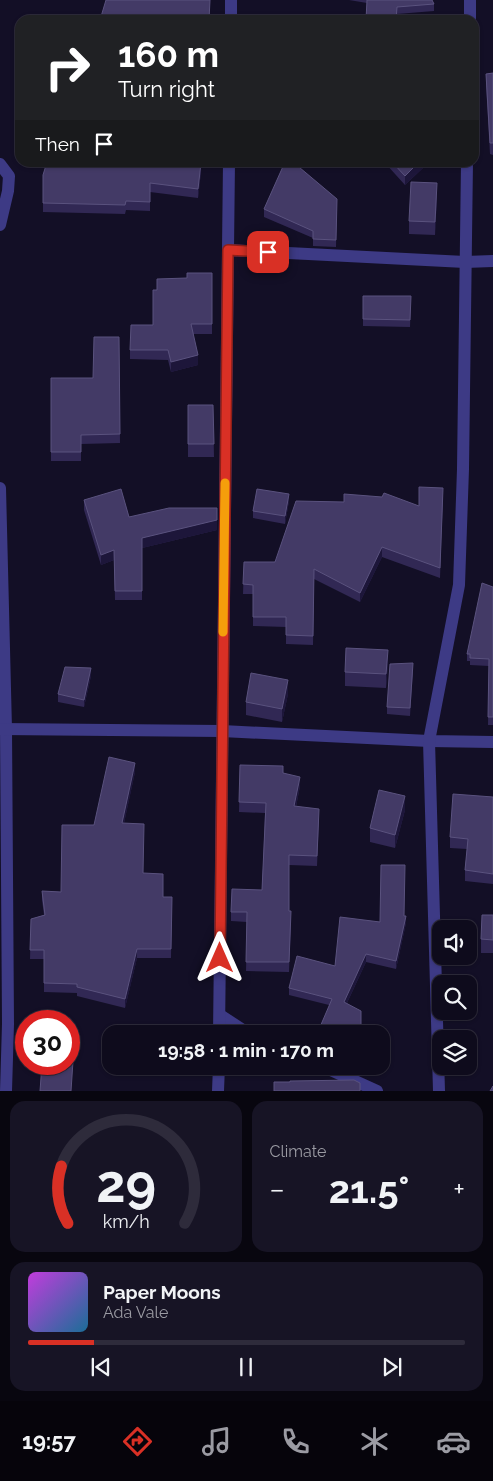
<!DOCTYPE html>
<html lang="en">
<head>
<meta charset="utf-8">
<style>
  body { margin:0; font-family:Raleway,sans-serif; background:#171425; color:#f1f3f6; height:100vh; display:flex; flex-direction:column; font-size:19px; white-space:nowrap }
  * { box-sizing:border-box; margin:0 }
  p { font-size:16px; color:#9b9ba3 }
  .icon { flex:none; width:28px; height:28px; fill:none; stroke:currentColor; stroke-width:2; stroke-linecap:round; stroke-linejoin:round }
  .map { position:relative; height:1091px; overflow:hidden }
  .sheet { display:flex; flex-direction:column; gap:10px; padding:10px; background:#08060f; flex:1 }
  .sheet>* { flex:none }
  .top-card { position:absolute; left:15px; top:15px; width:464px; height:152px; border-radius:15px; box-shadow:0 1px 4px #0004,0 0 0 1px #2e2b3b; background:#202124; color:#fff; overflow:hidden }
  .buttons { position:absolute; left:432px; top:920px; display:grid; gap:10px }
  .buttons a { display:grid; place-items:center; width:45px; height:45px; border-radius:10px; background:#0e0b1c; box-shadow:0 1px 4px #0004,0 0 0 1px #2e2b3b; font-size:25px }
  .speed { position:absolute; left:15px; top:1010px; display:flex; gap:10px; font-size:25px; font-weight:700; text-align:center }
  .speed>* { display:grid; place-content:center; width:65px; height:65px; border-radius:50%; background:#0e0b1c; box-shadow:0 1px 4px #0004,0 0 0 1px #2e2b3b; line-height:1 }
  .speed .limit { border:8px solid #d22; background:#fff; color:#111 }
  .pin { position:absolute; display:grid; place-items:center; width:42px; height:42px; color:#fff; margin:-21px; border-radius:10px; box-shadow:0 2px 8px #0006 }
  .me { position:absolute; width:55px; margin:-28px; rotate:0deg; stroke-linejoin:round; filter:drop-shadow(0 0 4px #0008) }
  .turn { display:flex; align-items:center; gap:18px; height:105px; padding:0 20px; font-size:22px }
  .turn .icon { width:65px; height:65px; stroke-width:2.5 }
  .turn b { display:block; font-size:35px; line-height:42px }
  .then { display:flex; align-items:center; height:48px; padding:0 20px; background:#0003; gap:10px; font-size:19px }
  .big { font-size:38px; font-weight:700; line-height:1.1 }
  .sheet .card { flex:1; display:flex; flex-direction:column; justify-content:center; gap:8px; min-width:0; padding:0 18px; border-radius:15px; background:#171425 }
  .sheet .dial { align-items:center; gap:0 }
  .dial svg { height:130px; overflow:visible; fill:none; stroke:#2e2b3b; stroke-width:7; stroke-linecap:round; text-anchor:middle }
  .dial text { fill:#f1f3f6; stroke:none }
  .song { display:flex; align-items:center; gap:15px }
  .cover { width:60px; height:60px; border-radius:8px; background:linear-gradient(135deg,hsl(290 70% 55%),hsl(200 70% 35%)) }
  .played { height:5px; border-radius:2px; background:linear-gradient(90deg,#d93025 15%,#2e2b3b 15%) }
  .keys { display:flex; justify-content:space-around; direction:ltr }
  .heat { display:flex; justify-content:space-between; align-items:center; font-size:28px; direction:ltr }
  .sheet .tiles { flex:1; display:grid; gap:10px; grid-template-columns:1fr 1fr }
  .card:last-child { grid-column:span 2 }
  .trip { position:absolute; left:102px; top:1025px; width:288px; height:50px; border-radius:15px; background:#0e0b1c; box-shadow:0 1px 4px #0004,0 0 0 1px #2e2b3b; font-weight:700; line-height:50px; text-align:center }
  .tabs { display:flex; height:80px; justify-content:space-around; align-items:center; background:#06040b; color:#9b9ba3 }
  .tabs .icon { width:35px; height:35px }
  .tabs .active { color:#d93025 }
  .tabs b { font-size:22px; color:#f1f3f6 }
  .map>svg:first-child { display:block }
</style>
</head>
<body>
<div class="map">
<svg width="493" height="1091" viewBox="0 0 493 1091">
  <rect width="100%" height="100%" fill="#130f26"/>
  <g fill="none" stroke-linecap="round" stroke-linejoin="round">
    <g stroke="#3d3a85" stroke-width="12">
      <path d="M231,20V0"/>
      <path d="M470,20V0"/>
      <path d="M0,164L9,176L8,191L0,225"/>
      <path d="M228,250L465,262L493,261"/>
      <path d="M0,488L6,729L8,1024L6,1091"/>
      <path d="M0,729L222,731L429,741L493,742"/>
      <path d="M220,1015L249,1034"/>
      <path d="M219,1034L229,162"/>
      <path d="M322,1066L377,1091"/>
      <path d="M218,1091L219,1066"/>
      <path d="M439,1091L429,741L459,585L463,469L467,162"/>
    </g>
  </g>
  <g fill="#312854">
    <path d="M349,0H432L434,4V11L397,14L396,20H366L367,3Z"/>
    <path d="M493,73V155L490,154L486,85V74Z"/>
    <path d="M376,162H424V167L405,185L386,164L380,168Z"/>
    <path d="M201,172L198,198L150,192V211L126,210L125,214L43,212V175Z"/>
    <path d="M437,196L435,235L409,234V221Z"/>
    <path d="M337,199L336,247L313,246V238L264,217V209Z"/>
    <path d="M212,273V334H193L198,365L171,372L168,360L130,359V350L153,325L157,290L187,278Z"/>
    <path d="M363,296H411L410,327L363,326Z"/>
    <path d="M119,337L120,443L81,444V461H51V378H93Z"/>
    <path d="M188,405H213L214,457H188Z"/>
    <path d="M443,497L440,578L382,557L360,602L314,579L313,645L286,644V627L253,626V594H243L244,562H275L419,506Z"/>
    <path d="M84,500L129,517L217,508V530L142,548V600H115L114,560L101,565L84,510Z"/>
    <path d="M289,501L285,524L253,518V511Z"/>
    <path d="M493,587V725H488L489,666L470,665V661H467V654Z"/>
    <path d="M388,664L386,688L345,686V672Z"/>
    <path d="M413,671L410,716L387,714V707Z"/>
    <path d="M91,676L84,707L58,702V694Z"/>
    <path d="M288,694L282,722L246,715V702Z"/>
    <path d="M240,765L283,773L300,786L296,807L319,819L317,866L289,865V911L291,921L289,972L246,971L247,922L231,921V912L262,890L265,813L239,812Z"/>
    <path d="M135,772L124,823L143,873L163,897H172L171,958H137L125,1008L77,996V993L44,992V959H30L31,919L44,915L42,900V891L61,892L94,825Z"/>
    <path d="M493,797V884L465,881V870L467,849L450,848V837Z"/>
    <path d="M405,810L395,848L370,842V828Z"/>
    <path d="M493,915V953H481V939Z"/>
    <path d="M404,916L406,923L396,969L366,962L347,1003L361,1031L329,1005L289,995V988L335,966L380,922Z"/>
    <rect x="23" y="1031" width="3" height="32"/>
  </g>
  <g fill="#1d163a">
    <path d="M380,162H386V164L380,168Z"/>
    <path d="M419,162H424V167L405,185V176Z"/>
    <path d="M201,163V172L198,198V189Z"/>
    <path d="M437,183V196L435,235V222Z"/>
    <path d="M198,355V365L171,372V362Z"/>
    <path d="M289,494V501L285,524V516Z"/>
    <path d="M217,520V530L142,548V538Z"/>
    <path d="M382,547V557L360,602V593Z"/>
    <path d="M114,550V560L101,565V555Z"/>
    <path d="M388,650V664L386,688V674Z"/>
    <path d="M91,668V676L84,707V700Z"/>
    <path d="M288,680V694L282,722V709Z"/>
    <path d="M135,763V772L122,832V823Z"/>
    <path d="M300,777V786L294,816V806Z"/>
    <path d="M405,796V810L395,848V835Z"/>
    <path d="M406,916V923L396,969V961Z"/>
    <path d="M137,949V958L125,1008V999Z"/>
    <path d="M366,954V962L344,1009V1002Z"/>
    <path d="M361,1018V1031L360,1034H356Z"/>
  </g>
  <g fill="#433a66" stroke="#5a527e">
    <path d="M106,0H210L209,20H100Z"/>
    <path d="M367,0H432L434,4L397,7L396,20H366Z"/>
    <path d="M493,73V143H490L486,74Z"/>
    <path d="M47,162H196L201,163L198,189L150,183V202L126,201L125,205L43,203V175Z"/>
    <path d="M285,162H293L337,199L336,240L313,239V231L264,209Z"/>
    <path d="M392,162H419L405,176Z"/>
    <path d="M411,182L437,183L435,222L409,221Z"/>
    <path d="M187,273H212V324H191L198,355L171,362L168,350H130L131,325H153V290H157V279L187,278Z"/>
    <path d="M363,296H411L410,320L363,319Z"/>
    <path d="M94,337H119L120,434L81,435V452H51V378H93Z"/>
    <path d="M188,405H213L214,444H188Z"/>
    <path d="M419,487L443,488L440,568L382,547L360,593L314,569L313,636L286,635V617H253V585L243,584L244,562H275L296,501L344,502V494L382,497L384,493L419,506Z"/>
    <path d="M121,489L129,517L169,508H217V520L142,538V591H115L114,550L101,555L84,500Z"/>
    <path d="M257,489L289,494L285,516L253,511Z"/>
    <path d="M482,583L493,587V717H488L489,659L470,658V654H467Z"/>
    <path d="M346,648L388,650L386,674L345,672Z"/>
    <path d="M413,663L410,708L387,707L390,664Z"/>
    <path d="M65,667L91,668L84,700L58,694Z"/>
    <path d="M251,673L288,680L282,709L246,702Z"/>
    <path d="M109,757L135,763L122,823L144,824L143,873L163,874V897H172L171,949H137L125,999L77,987V984L44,983V950H30L31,919L45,915L42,891L61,892L62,825H94Z"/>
    <path d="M240,765L283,766V773L300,777L294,806L319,809L317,856L289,855V911H291L289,962H246L247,912H231L232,889L262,890L266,803L239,802Z"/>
    <path d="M379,790L405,796L395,835L370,828Z"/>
    <path d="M453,794L493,797V874L465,870L468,839L450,837Z"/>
    <path d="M381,865H405L404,916H406L396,961L366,954L344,1002L361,1011V1024L356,1034H317L332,999L289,988L297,956L335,966L340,917L380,922Z"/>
    <path d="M482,915H493V940L481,939Z"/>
    <rect x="23" y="1031" width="3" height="25"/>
    <path d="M69,1031H75L71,1091H40L42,1064H69Z"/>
    <path d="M354,1080L360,1083V1091H274V1082H290V1081Z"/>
    <path d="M493,1086V1091H490Z"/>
  </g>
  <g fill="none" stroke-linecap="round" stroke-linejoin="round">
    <g stroke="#8d1f18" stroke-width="12">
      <path id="route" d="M220,958L228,250L268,252"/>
    </g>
    <use href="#route" stroke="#d93025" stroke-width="9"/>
    <path stroke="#f59e0b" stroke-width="9" d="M223,632L225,483"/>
  </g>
</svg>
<div class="buttons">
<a><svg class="icon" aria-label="sound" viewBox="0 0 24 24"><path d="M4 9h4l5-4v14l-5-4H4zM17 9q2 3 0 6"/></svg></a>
<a><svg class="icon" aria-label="search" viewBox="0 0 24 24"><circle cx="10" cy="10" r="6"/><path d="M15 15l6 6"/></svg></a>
<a><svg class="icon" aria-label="layers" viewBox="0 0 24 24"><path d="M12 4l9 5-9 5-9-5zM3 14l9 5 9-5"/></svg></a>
</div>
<div class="speed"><div class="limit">30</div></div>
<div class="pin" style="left:268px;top:252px;background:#d93025"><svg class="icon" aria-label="arrive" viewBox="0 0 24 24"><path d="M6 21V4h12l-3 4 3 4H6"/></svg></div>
<svg class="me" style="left:220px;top:958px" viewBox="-20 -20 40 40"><path d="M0-17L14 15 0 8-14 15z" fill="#d93025" stroke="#fff" stroke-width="4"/></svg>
<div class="trip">19:58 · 1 min · 170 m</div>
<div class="top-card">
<div class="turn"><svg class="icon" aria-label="right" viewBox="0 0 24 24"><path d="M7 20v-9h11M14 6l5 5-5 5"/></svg><div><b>160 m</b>Turn right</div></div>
<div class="then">Then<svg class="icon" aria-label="arrive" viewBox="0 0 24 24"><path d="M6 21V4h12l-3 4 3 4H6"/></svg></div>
</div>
</div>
<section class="sheet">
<div class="tiles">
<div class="card dial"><svg viewBox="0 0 100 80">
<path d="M14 69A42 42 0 1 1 86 69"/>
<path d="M14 69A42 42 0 0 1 10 34" stroke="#d93025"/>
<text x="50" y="56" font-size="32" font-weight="700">29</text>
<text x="50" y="72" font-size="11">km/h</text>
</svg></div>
<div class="card"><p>Climate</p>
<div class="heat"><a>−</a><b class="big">21.5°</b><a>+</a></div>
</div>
<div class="card">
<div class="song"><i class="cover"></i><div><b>Paper Moons</b><p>Ada Vale</p></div></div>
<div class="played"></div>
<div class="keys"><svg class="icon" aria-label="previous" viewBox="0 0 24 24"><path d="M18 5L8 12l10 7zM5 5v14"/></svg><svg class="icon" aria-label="pause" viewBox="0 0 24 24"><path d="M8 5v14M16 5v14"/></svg><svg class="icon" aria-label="next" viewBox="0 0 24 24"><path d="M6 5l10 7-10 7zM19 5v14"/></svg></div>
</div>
</div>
</section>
<nav class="tabs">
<b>19:57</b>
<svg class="icon active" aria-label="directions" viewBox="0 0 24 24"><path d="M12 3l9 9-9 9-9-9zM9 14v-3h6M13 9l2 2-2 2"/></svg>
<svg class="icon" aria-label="music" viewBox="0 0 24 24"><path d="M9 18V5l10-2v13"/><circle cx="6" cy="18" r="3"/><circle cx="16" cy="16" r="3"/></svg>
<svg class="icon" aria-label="phone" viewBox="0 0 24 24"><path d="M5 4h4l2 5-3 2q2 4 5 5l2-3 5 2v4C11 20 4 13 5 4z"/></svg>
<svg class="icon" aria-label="climate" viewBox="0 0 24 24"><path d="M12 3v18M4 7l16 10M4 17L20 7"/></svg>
<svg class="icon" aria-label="car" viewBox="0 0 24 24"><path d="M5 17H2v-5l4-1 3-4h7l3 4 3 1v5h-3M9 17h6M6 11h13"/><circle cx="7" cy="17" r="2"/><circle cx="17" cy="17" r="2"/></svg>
</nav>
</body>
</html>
